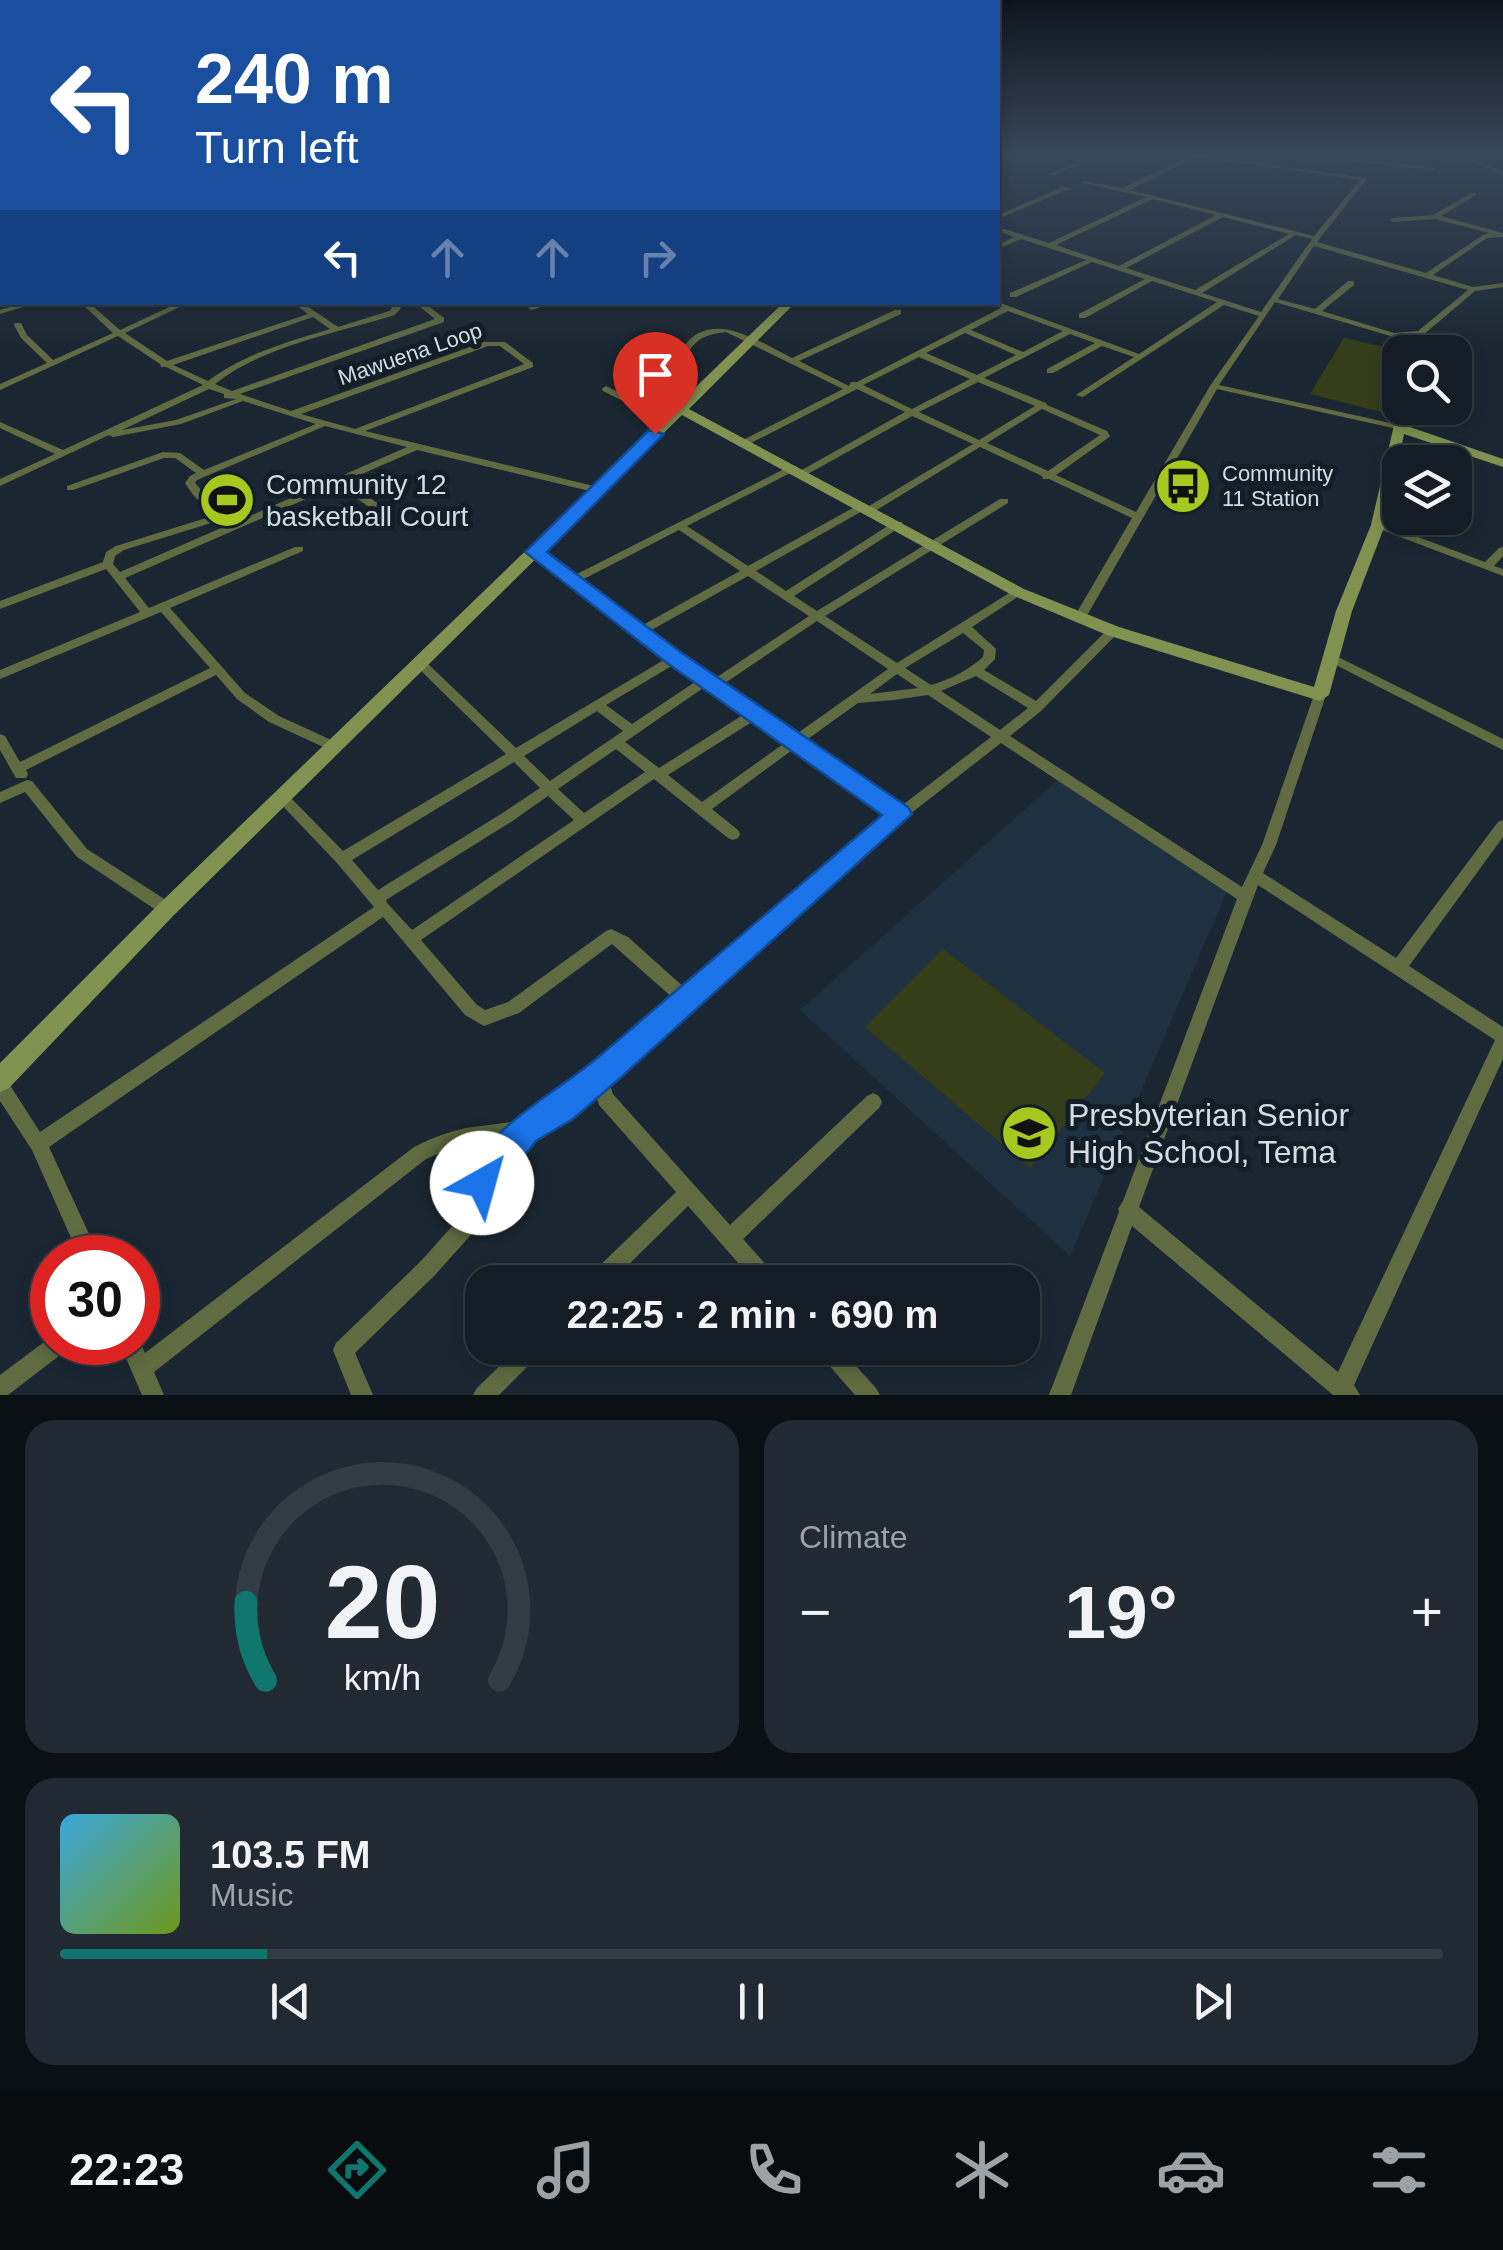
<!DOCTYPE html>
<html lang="en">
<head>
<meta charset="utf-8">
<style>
  body { margin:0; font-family:Helvetica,sans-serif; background:#212a32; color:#f1f3f6; height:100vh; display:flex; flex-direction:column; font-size:38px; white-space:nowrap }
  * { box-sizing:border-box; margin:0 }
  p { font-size:32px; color:#9da2a7 }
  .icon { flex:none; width:55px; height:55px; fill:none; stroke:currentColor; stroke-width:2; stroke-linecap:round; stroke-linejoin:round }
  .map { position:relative; height:1395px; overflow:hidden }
  .panel { display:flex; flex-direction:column; gap:25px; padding:25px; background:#0b1015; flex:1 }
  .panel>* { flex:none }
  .banner { position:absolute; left:0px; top:0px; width:1000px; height:305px; box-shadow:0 5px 15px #0003,0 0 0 2px #333b43; background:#1a4fa0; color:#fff; overflow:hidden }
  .controls { position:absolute; left:1382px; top:335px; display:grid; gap:20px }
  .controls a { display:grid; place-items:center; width:90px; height:90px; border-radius:20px; background:#141d26; box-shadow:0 5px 15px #0003,0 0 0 2px #333b43; font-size:50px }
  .speed { position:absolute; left:30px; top:1235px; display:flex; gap:20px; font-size:50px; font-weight:700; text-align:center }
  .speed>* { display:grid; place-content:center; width:130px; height:130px; border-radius:50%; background:#141d26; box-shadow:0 5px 15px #0003,0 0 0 2px #333b43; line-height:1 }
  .speed .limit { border:15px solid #d22; background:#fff; color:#111 }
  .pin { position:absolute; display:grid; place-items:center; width:85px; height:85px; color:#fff; margin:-102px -42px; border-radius:50% 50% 50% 0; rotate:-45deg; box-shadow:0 0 10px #0007 }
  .pin .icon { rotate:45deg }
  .me { position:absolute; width:110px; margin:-55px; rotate:38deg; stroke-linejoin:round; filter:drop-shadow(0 0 8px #0008) }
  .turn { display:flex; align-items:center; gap:35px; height:210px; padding:0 30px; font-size:45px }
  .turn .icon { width:130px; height:130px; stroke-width:2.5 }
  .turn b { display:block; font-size:70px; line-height:85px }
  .lanes { display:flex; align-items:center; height:95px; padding:0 30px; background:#0003; justify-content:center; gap:50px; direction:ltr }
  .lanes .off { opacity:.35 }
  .big { font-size:75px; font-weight:700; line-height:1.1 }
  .panel .widget { flex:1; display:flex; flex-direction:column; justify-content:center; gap:15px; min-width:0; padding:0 35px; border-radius:30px; background:#212a32 }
  .panel .dial { align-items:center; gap:0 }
  .dial svg { height:260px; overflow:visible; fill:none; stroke:#333b43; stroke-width:7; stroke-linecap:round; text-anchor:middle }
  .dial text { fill:#f1f3f6; stroke:none }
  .song { display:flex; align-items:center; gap:30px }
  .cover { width:120px; height:120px; border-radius:15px; background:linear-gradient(135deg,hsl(200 70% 55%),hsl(80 70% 35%)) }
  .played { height:10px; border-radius:5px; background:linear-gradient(90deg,#0f766e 15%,#333b43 15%) }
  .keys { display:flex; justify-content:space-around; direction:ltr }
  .heat { display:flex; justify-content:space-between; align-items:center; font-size:55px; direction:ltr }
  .panel .tiles { flex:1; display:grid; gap:25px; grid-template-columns:1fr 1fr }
  .widget:last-child { grid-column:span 2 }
  .trip { position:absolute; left:465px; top:1265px; width:575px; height:100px; border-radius:30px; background:#141d26; box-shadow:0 5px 15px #0003,0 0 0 2px #333b43; font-weight:700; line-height:100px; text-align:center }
  .tab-bar { display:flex; height:160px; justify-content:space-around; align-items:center; background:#080c0f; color:#9da2a7 }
  .tab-bar .icon { width:70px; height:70px }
  .tab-bar .on { color:#0f766e }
  .tab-bar b { font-size:45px; color:#f1f3f6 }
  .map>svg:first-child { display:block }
</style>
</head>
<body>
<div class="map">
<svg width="1503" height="1395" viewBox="0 0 1503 1395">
  <rect width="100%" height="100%" fill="#1a2732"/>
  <path fill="#1f3141" d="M1059,779L1229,887L1070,1256L800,1010Z"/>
  <g fill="#353e19">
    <path d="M1344,338L1407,352H1400V408H1422L1416,421L1310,394Z"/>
    <path d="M943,949L1105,1073L1030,1168L865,1027Z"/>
  </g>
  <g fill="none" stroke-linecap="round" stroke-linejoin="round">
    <path stroke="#38668a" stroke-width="2.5" d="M1459,155L1503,173"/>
    <g fill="#606b42" fill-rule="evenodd">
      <path d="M1002,155H1010L998,160V156Z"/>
      <path d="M1095,155H1103L1054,175L1049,174Z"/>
      <path d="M1191,155H1205L1366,178V180L1317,242L1426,273L1483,235L1489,233L1435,219L1393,222L1390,220L1393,218L1433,215L1472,193H1476V195L1441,216L1503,233V237L1487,238L1433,275L1473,287L1503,283V287L1475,291L1423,335L1394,337L1275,302L1219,385L1399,425L1402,426V430L1217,389L1085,619L1079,623L1073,619L1132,518L1049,479H1043L1042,476L980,447L875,511L871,512L866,509L756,571L786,591L894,522H902V526L794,596L817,611L1000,499H1008V503L825,616L897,663L1014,590H1022L1024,592L1022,594L972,627L996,649L995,659L984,670L1036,701L1109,628H1117L1119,631L1117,634L1041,711L1010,736L1242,887L1262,845L1314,695L1320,691L1324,692L1326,695L1276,845L1263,873L1396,958L1498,822L1503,820V837L1409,966L1503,1027V1059L1354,1385L1360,1395H1333L1132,1226L1071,1395H1049L1119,1212L1118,1209L1123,1201L1237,899L1001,743L905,818L621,1066L610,1085L613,1094L730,1225L867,1096L873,1093L879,1096L882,1102L879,1108L743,1239L775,1275L778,1282H755L688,1206L611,1282H587L590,1275L676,1192L599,1105L595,1092L561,1120L530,1136L491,1187L487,1206L477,1228L435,1275L355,1353L373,1395H351L333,1350L336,1343L421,1261L463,1214L469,1204L473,1183L470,1146L447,1150L426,1159L154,1372L164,1395H142L119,1342H138V1337L145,1353L414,1147C436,1136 458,1128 481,1126L520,1121L537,1114L560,1099L603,1064L609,1054L674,999L612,944L519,1013L484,1026L465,1015L383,917L49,1147L100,1258H80L32,1150L0,1101V1077L6,1079L40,1132L374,907L337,863L276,799L278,795H288L343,851L506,754L417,667L415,664L417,661H425L516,748L667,658L531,554L530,552L531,550H539L573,576L790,466H796V470L687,526L748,566L860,504L864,503L869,506L973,444L912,416L806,475H800V471L905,412L857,389L749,444H743V440L843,389L726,332C710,334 698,337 689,351H683L682,349C710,306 759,342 792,358L895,310H901V314L799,361L849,386L851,382H857L1001,308L988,302H998L1139,354L1217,302L1152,281L1085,318H1079V314L1145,279L1092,262L1016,297H1010V293L1086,260L1021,239L998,249V245L1014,237L998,231V227L1049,243L1146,197L1082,183V181L1123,188ZM1196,157L1360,180L1314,236L1130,190ZM1153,199L1216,215L1119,266L1056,245ZM1223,217L1289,234L1195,290L1126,268ZM1296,235L1312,239L1261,312L1202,293ZM1314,246L1468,290L1418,331L1394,333L1322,311L1354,285V281H1348L1315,309L1278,299ZM1224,305L1259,316L1210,386L1136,512L1056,475L1108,438L1110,436L1107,431L1047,405L1046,403L984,378L1070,334L1095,343L1047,369V373H1053L1102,346L1134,357L1076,395L1083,397ZM1008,311L1063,331L1023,352L971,330ZM965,333L1016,355L977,375L926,353ZM919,357L970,379L912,409L863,385ZM978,382L1035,406L979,440L919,412ZM1042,409L1100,435L1048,471L987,443ZM679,530L740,571L641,626L580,581ZM748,576L809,616L714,679L648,632ZM817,621L888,669L795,735L722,685ZM963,633L984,650L983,657C967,671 951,679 931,685L905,668ZM675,664L698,680L632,724L606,705ZM897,674L918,688L870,694ZM976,676L1028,708L1000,730L941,691ZM706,686L746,713L659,768L625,742ZM928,695L991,737L900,807L805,741L858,703L894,700ZM597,711L623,731L550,781L524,756ZM755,720L786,742L702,802L668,775ZM795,748L890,814L686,989L628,937L611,929L606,931L508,1002L485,1010L477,1005L421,940L654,779L728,838L733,840L738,838L740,834L738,830L712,809ZM616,749L645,772L584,813L558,789ZM514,762L540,788L501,814L378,890L352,860ZM548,796L574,820L412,930L387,903L386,900L511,822ZM1258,885L1495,1040L1338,1372L1139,1207ZM503,1142L489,1159L488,1144Z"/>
      <path d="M1347,158L1433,167L1436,169L1433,171L1345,161Z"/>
      <path d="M2,163V167L0,168V164Z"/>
      <path d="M1063,187L1074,189L1066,190L998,219V215Z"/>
      <path d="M0,230L2,231V236H0Z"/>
      <path d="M0,254H2V258L0,259Z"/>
      <rect x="0" y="280" width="2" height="4"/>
      <path d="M26,302H39L0,314V310Z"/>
      <path d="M80,302H88L120,330L180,302H190L125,333L167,361L308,314L292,302H301L338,327L389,311L392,308L386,302H395L401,308L395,315C337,333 263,346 215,384L232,391L435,319L414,302H423L444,318V322L240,394L291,411L484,342H505L533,363V367L365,431L598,487L603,490L598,493L417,450L346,481L377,503V507H369L338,485L125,578L149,608L295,547H303V551L170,608L245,693L279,716L340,744L342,747L340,750H330L269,722L237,699L216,675L26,770L28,774L26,778H16L0,750V734L5,736L20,762L210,668L161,612L0,679V670L140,612L106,569L0,609V601L103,562L106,552L116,546L219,514C203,506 194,498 185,483L190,476L196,473L175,458H164L73,490H67V486L163,452L180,453L204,470L316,424L243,401L181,424L113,437L109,435L0,486V479L55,454L0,428V422L63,450L203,385L166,367H161L160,364L118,336L0,390V384L47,363L21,338L14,325L15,323H21L27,335L53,360L113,333ZM313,317L330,329C288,342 243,354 208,381L173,365ZM488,346H500L524,364L355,429L301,414ZM209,389L224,394V398L236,399L176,420L122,430ZM325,426L407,447L243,519L212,502L195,483L197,480ZM227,518L235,522L120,572L113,564L115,556L124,550Z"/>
      <path d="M542,302H554L532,310L528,308Z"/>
      <path d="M606,386L672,419L674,421L666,423L603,391L602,389Z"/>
      <path d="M1378,522L1485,562L1499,548L1503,547V556L1494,566L1503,569V576L1374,527V523Z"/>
      <path d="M1332,654L1503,739V750L1328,661L1326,658L1328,655Z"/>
      <path d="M27,780L32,781L87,849L172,904L175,909L172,914L167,915L162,914L77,857L25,792L0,803V792Z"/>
      <path d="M52,1336V1342H71L68,1349L8,1395H0V1375Z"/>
      <path d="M518,1348H542L539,1355L499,1395H473L477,1388Z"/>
      <path d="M817,1348H840L876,1388L880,1395H855L820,1355Z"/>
    </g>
    <g fill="#819250" fill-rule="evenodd">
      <path d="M2,213V219L0,220V214Z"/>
      <path d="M784,302H796L689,409L1024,589L1119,627L1314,687L1336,611L1371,525L1394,425H1404L1503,459V467L1404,434L1385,525L1352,611L1329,695L1320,701L1107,635L1012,595L682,415L174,915L9,1088L0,1092V1063L160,903Z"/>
    </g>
  </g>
  <linearGradient id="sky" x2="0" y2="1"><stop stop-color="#0e151c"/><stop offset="0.44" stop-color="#38475a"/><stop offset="1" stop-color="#38475a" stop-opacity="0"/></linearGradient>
  <rect width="1503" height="350" fill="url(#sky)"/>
  <path fill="#1a73e8" stroke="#114b97" stroke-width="2.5" d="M649,430L664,434L547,552L682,653L908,807L912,814L618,1080L573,1119L536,1141L494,1195L482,1200L470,1195L465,1183C489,1125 550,1097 596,1059L882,815L667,663L525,552Z"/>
  <defs>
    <g id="bus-disc" transform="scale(2.875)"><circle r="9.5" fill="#a7c81f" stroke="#111e28"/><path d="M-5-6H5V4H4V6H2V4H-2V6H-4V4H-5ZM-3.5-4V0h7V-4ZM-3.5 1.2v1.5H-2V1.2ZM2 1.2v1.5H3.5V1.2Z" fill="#111"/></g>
    <g id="stadium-disc" transform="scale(2.875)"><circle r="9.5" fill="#a7c81f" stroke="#111e28"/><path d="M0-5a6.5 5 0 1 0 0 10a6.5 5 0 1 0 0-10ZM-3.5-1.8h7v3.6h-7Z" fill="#111"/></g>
    <g id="school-disc" transform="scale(2.875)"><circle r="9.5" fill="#a7c81f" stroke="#111e28"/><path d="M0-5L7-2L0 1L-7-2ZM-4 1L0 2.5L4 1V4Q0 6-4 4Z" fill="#111"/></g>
  </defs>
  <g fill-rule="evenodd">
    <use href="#bus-disc" x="1183" y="486"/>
    <use href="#stadium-disc" x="227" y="500"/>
    <use href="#school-disc" x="1029" y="1133"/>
  </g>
  <g text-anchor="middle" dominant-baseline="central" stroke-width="10" stroke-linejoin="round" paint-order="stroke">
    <g font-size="22" fill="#d3dce3" stroke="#111e28">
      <text transform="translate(410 354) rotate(-19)">Mawuena Loop</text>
    </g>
    <g font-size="22" fill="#d3dce3" stroke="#111e28" text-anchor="start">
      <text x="1222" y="473">Community<tspan x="1222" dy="25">11 Station</tspan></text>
    </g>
    <g font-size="28" fill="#d3dce3" stroke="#111e28" text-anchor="start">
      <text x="266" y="484">Community 12<tspan x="266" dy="32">basketball Court</tspan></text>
    </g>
    <g font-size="32" fill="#d3dce3" stroke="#111e28" text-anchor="start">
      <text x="1068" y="1115">Presbyterian Senior<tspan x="1068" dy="37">High School, Tema</tspan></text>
    </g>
  </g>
</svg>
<div class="controls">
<a><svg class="icon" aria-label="search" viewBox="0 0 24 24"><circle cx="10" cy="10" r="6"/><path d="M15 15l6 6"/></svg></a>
<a><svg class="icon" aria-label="layers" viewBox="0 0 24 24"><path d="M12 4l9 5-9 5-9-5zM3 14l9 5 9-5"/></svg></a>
</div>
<div class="speed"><div class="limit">30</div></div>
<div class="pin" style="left:655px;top:434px;background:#d93025"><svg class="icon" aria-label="arrive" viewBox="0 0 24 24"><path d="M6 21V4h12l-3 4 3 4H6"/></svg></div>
<svg class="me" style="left:482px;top:1183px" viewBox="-20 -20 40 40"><circle r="19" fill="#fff"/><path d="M0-13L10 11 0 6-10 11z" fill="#1a73e8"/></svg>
<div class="trip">22:25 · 2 min · 690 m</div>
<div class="banner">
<div class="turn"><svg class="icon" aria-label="left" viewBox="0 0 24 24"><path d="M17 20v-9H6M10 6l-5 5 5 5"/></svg><div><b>240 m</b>Turn left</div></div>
<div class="lanes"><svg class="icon" aria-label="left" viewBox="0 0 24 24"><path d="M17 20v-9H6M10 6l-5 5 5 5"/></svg><svg class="icon off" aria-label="ahead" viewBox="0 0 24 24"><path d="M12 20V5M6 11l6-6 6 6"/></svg><svg class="icon off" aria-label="ahead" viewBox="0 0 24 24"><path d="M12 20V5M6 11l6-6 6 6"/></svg><svg class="icon off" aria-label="right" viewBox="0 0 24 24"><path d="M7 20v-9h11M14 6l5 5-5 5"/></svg></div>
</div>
</div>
<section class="panel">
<div class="tiles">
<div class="widget dial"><svg viewBox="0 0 100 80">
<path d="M14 69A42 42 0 1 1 86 69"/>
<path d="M14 69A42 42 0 0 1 8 45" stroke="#0f766e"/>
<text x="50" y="56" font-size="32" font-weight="700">20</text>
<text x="50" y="72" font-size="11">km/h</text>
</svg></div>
<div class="widget"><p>Climate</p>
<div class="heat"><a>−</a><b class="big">19°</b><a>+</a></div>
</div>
<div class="widget">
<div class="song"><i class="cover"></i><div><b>103.5 FM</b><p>Music</p></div></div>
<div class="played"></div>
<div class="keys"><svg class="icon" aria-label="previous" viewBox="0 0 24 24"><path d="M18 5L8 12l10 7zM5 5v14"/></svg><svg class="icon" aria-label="pause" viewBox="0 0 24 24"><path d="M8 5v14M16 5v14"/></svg><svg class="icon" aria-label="next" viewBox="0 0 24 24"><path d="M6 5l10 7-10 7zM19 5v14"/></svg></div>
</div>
</div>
</section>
<nav class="tab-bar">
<b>22:23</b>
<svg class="icon on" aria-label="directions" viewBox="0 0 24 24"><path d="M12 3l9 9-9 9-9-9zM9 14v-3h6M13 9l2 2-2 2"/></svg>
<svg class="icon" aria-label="music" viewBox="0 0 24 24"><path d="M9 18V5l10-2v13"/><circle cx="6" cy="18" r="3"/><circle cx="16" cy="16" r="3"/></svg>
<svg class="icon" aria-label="phone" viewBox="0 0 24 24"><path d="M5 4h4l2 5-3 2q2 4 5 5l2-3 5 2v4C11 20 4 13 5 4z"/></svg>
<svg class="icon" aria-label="climate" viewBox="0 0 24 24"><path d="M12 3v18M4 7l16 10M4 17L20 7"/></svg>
<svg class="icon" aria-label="car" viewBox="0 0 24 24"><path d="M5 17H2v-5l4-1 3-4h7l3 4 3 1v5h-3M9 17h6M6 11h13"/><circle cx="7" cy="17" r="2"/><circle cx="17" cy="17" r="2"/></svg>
<svg class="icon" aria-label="filters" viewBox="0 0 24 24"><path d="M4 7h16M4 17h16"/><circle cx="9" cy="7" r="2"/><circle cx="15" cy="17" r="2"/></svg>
</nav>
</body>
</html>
